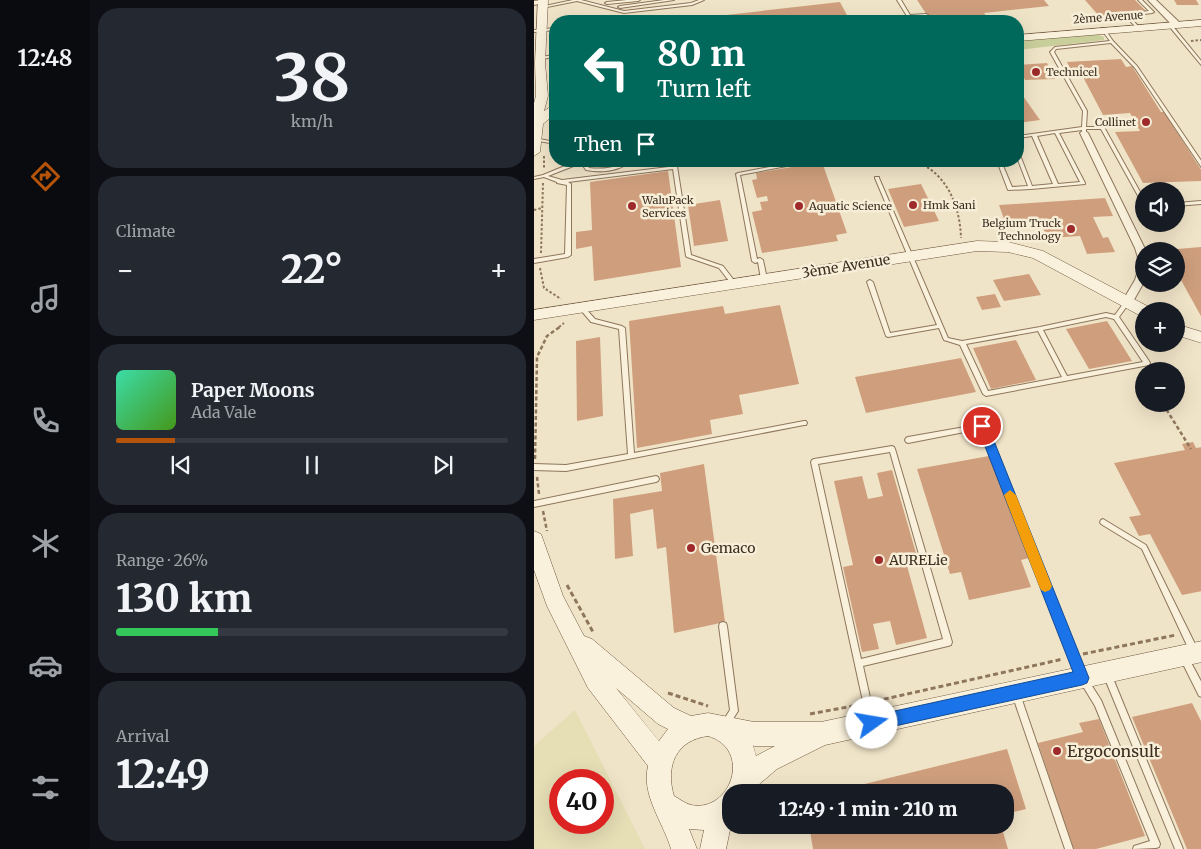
<!DOCTYPE html>
<html lang="en">
<head>
<meta charset="utf-8">
<style>
  body { margin:0; font-family:Merriweather,serif; background:#242831; color:#f1f3f6; height:100vh; display:flex; flex-direction:column; font-size:19px; white-space:nowrap }
  * { box-sizing:border-box; margin:0 }
  p { font-size:16px; color:#9ea1a6 }
  .icon { flex:none; width:28px; height:28px; fill:none; stroke:currentColor; stroke-width:2; stroke-linecap:round; stroke-linejoin:round }
  .map { position:relative; flex:1; overflow:hidden }
  .drawer { display:flex; flex-direction:column; gap:8px; padding:8px; background:#0d0f14; width:444px }
  .drawer>* { flex:none }
  .guide { position:absolute; left:15px; top:15px; width:475px; height:152px; border-radius:20px; box-shadow:0 5px 20px #0002; background:#00695c; color:#fff; overflow:hidden }
  .fabs { position:absolute; left:601px; top:182px; display:grid; gap:10px }
  .fabs a { display:grid; place-items:center; width:50px; height:50px; border-radius:50%; background:#171b24; box-shadow:0 5px 20px #0002; font-size:25px }
  .speed { position:absolute; left:15px; top:769px; display:flex; gap:10px; font-size:25px; font-weight:700; text-align:center }
  .speed>* { display:grid; place-content:center; width:65px; height:65px; border-radius:50%; background:#171b24; box-shadow:0 5px 20px #0002; line-height:1 }
  .speed .limit { border:8px solid #d22; background:#fff; color:#111 }
  .pin { position:absolute; display:grid; place-items:center; width:42px; height:42px; color:#fff; margin:-21px; border:2px solid #fff; border-radius:50%; box-shadow:0 1px 5px #0007 }
  .me { position:absolute; width:55px; margin:-28px; rotate:77deg; stroke-linejoin:round; filter:drop-shadow(0 0 4px #0008) }
  .turn { display:flex; align-items:center; gap:18px; height:105px; padding:0 25px; font-size:22px }
  .turn .icon { width:65px; height:65px; stroke-width:2.5 }
  .turn b { display:block; font-size:35px; line-height:42px }
  .then { display:flex; align-items:center; height:48px; padding:0 25px; background:#0003; gap:10px; font-size:19px }
  .big { font-size:38px; font-weight:800; line-height:1.1 }
  .drawer .widget { flex:1; display:flex; flex-direction:column; justify-content:center; gap:8px; min-width:0; padding:0 18px; border-radius:20px; background:#242831 }
  .drawer .dial { align-items:center; gap:0 }
  .dial b { font-size:65px; line-height:1 }
  .song { display:flex; align-items:center; gap:15px }
  .cover { width:60px; height:60px; border-radius:8px; background:linear-gradient(135deg,hsl(160 70% 55%),hsl(100 70% 35%)) }
  .played { height:5px; border-radius:2px; background:linear-gradient(90deg,#b45309 15%,#363941 15%) }
  .keys { display:flex; justify-content:space-around; direction:ltr }
  .heat { display:flex; justify-content:space-between; align-items:center; font-size:28px; direction:ltr }
  .charge { height:8px; border-radius:4px; background:linear-gradient(90deg,#34c759 26%,#363941 0) }
  .trip { position:absolute; left:188px; top:784px; width:292px; height:50px; border-radius:20px; background:#171b24; box-shadow:0 5px 20px #0002; font-weight:800; line-height:50px; text-align:center }
  main { display:flex; flex:1; min-height:0 }
  .tabs { display:flex; flex-direction:column; width:90px; justify-content:space-around; align-items:center; background:#090b0e; color:#9ea1a6 }
  .tabs .icon { width:35px; height:35px }
  .tabs .current { color:#b45309 }
  .tabs b { font-size:22px; color:#f1f3f6 }
  .map>svg:first-child { display:block }
</style>
</head>
<body>
<main>
<nav class="tabs">
<b>12:48</b>
<svg class="icon current" aria-label="directions" viewBox="0 0 24 24"><path d="M12 3l9 9-9 9-9-9zM9 14v-3h6M13 9l2 2-2 2"/></svg>
<svg class="icon" aria-label="music" viewBox="0 0 24 24"><path d="M9 18V5l10-2v13"/><circle cx="6" cy="18" r="3"/><circle cx="16" cy="16" r="3"/></svg>
<svg class="icon" aria-label="phone" viewBox="0 0 24 24"><path d="M5 4h4l2 5-3 2q2 4 5 5l2-3 5 2v4C11 20 4 13 5 4z"/></svg>
<svg class="icon" aria-label="climate" viewBox="0 0 24 24"><path d="M12 3v18M4 7l16 10M4 17L20 7"/></svg>
<svg class="icon" aria-label="car" viewBox="0 0 24 24"><path d="M5 17H2v-5l4-1 3-4h7l3 4 3 1v5h-3M9 17h6M6 11h13"/><circle cx="7" cy="17" r="2"/><circle cx="17" cy="17" r="2"/></svg>
<svg class="icon" aria-label="filters" viewBox="0 0 24 24"><path d="M4 7h16M4 17h16"/><circle cx="9" cy="7" r="2"/><circle cx="15" cy="17" r="2"/></svg>
</nav>
<section class="drawer">
<div class="widget dial"><b>38</b><p>km/h</p></div>
<div class="widget"><p>Climate</p>
<div class="heat"><a>−</a><b class="big">22°</b><a>+</a></div>
</div>
<div class="widget">
<div class="song"><i class="cover"></i><div><b>Paper Moons</b><p>Ada Vale</p></div></div>
<div class="played"></div>
<div class="keys"><svg class="icon" aria-label="previous" viewBox="0 0 24 24"><path d="M18 5L8 12l10 7zM5 5v14"/></svg><svg class="icon" aria-label="pause" viewBox="0 0 24 24"><path d="M8 5v14M16 5v14"/></svg><svg class="icon" aria-label="next" viewBox="0 0 24 24"><path d="M6 5l10 7-10 7zM19 5v14"/></svg></div>
</div>
<div class="widget"><p>Range · 26%</p><b class="big">130 km</b><div class="charge"></div></div>
<div class="widget"><p>Arrival</p><b class="big">12:49</b></div>
</section>
<div class="map">
<svg width="668" height="849" viewBox="0 0 668 849">
  <rect width="100%" height="100%" fill="#f0e4c8"/>
  <path fill="#e6deb5" fill-rule="evenodd" d="M41,710L111,849H0V746ZM26,780H69V822H26Z"/>
  <path fill="#c9cf9b" d="M562,34L570,37V40L484,50V41Z"/>
  <g fill="#cf9f7d">
    <path d="M383,0H510L515,6L450,13L456,21H397Z"/>
    <path d="M551,0H601L612,11L565,16Z"/>
    <path d="M640,0H662L665,5H643Z"/>
    <path d="M306,2L315,19L295,21H139Z"/>
    <path d="M587,59L592,67L598,66L627,112H630L668,171V181L609,183L581,132L606,131L596,113L569,115L549,77L541,78L533,62Z"/>
    <path d="M513,63L521,79L491,80L484,65Z"/>
    <path d="M484,89L506,120L484,123Z"/>
    <path d="M288,162L313,233L302,235L304,241L228,253L218,212L228,210L226,202L234,201L233,196L223,198L218,180L223,179L222,173Z"/>
    <path d="M134,171L147,267L60,281L58,246L42,249V232L58,230L56,182Z"/>
    <path d="M387,184L405,221L370,227L354,189Z"/>
    <path d="M571,198L579,216L559,217L569,238L574,237L581,252L553,254L546,236L513,238L506,220L471,222L465,205Z"/>
    <path d="M186,200L194,241L160,246L154,205Z"/>
    <path d="M668,247V318L642,271V251L631,250Z"/>
    <path d="M495,274L507,295L470,301L459,280Z"/>
    <path d="M461,294L467,307L448,310L442,297Z"/>
    <path d="M246,305L265,384L205,395L209,414L176,420L178,434L103,448L95,321L189,306L191,314Z"/>
    <path d="M573,321L598,361L555,369L532,329Z"/>
    <path d="M66,337L69,416L43,421L42,341Z"/>
    <path d="M482,340L502,380L457,389L439,348Z"/>
    <path d="M427,358L442,392L332,413L321,377Z"/>
    <path d="M659,442L662,448L668,447V591L648,595L616,534L605,536L595,517L607,515L580,463L651,450L648,444Z"/>
    <path d="M455,456L495,558L487,560L497,587L435,600L427,572L416,574L383,469Z"/>
    <path d="M170,464L191,622L140,633L132,547L123,549L119,509L96,514L99,556L81,559L79,499L128,491L126,473Z"/>
    <path d="M358,470L382,553L370,555L393,638L362,645L356,621L339,624L345,649L328,652L309,567L319,565L300,481L328,476L334,499L349,496L343,473Z"/>
    <path d="M658,703L668,723V849H653L598,717Z"/>
    <path d="M565,719L611,836L562,849H539L504,743L549,732L545,723Z"/>
    <path d="M473,749L492,809L471,814V792H298Z"/>
    <path d="M275,825H467L474,849H279Z"/>
  </g>
  <g fill="none" stroke-linecap="round" stroke-linejoin="round">
    <g stroke="#8d765c" stroke-width="2">
      <g id="lane">
        <path d="M39,0H47L90,11L157,3L165,0H170L158,5L90,13L43,1L8,8L6,7Z"/>
        <path d="M93,0H106L104,1L73,4L71,3L73,2Z"/>
        <path d="M130,0H140L86,8L84,7L86,6Z"/>
        <path d="M363,0H367L376,15L392,14L394,15L392,16L377,17L380,21H376Z"/>
        <path d="M604,0H608L620,12L618,13L595,16L605,27L603,28L590,15L592,14L615,11Z"/>
        <path d="M84,18L86,19V21H82V20L60,21L62,20Z"/>
        <path d="M636,24H637L668,62V66L635,26L634,25Z"/>
        <path d="M21,28V30L0,32V30Z"/>
        <path d="M568,28H570L579,41L603,66L668,162V168L601,68L577,43L522,49L520,52L553,111L552,127H570L610,199V204L608,203L567,129H552V132H548V130L525,133L551,183V184L497,189L474,190L463,161H467L478,187L494,186L484,160V154L486,155L498,186L519,184L498,136L484,138V136L548,127L549,111L516,52L521,47L576,41L567,29ZM521,133L546,182L524,184L503,136Z"/>
        <path d="M21,55V57L6,59L4,58L6,57Z"/>
        <path d="M0,138L21,142V144L0,140Z"/>
        <path d="M43,161H51L55,168C64,169 73,169 82,166C88,164 92,161 98,161C85,171 68,173 52,170L47,163L14,176L28,180L143,166L157,255L189,266L202,283L203,284L202,285H198L185,268L153,257L152,256L139,169L34,182L37,184V255L34,257L0,263V259L31,254L33,185L23,183V182L10,177L0,179V177L9,175Z"/>
        <path d="M256,163H258V165L206,175L223,259L226,258L229,260L233,279L230,281L227,279L224,262L221,263L218,261L202,174L204,173Z"/>
        <path d="M341,177H345V178L414,338L428,341L506,327L572,313L581,315L591,301L593,300L596,302L585,317L615,361L616,363L615,365L452,396L449,394L426,345L410,340L405,328L354,337L352,336L333,282L334,281L336,280L339,282L356,333L403,325L341,178ZM572,317L580,319L609,362L533,376L509,330ZM504,331L528,377L454,391L432,344Z"/>
        <path d="M668,201V204L642,206V203Z"/>
        <path d="M48,306L50,307L61,319L88,326L91,328L100,453L270,421H272L273,423L272,425H270L32,471L0,470V464L32,465L94,454L85,329L57,322L45,308Z"/>
        <path d="M448,424H450L451,426L551,675L567,700L626,844L625,847L622,848L599,849L600,846L616,841L561,706L544,678L446,429L374,443L372,442L371,440L372,438L374,437Z"/>
        <path d="M358,446L360,447L361,449L418,642L417,645L414,646L329,666L341,720L340,723L337,724L334,723L333,720L277,462L278,460L280,459ZM356,452L409,639L327,659L284,464Z"/>
        <path d="M122,476L124,477L125,479L124,481L122,482L0,507V501Z"/>
        <path d="M569,519L612,545L663,648L664,651L663,654L660,655L657,654L608,549L567,524L566,522L567,520Z"/>
        <path d="M189,622L192,623L193,626L204,711L194,727L191,728L188,727L187,724L196,710L185,626L186,623Z"/>
        <path d="M650,654L653,655L668,683V697L665,696L646,658L647,655Z"/>
        <path d="M573,670L576,671L649,849H641L569,674L570,671Z"/>
        <path d="M482,690L485,691L486,694L539,849H531L478,694L479,691Z"/>
      </g>
    </g>
    <g stroke="#8d765c" stroke-width="2">
      <g id="street">
        <path d="M614,0H622L645,22V26H639Z"/>
        <path d="M0,1L9,0L13,2L0,5Z"/>
        <path d="M550,130L554,133L612,251H610V282L597,305L593,306L588,302L601,280L606,264L601,248L546,133Z"/>
      </g>
    </g>
    <g stroke="#6f573f" stroke-width="1">
      <g id="secondary">
        <path d="M4,0H14L11,63L14,96L10,111L21,104V114L9,124L6,152L0,156V103L2,96L1,63Z"/>
        <path d="M668,20V26L484,41V35Z"/>
        <path d="M443,241L474,242L509,251L615,307L618,311H610V316L605,315L499,258L474,252L443,251L0,320V310Z"/>
        <path d="M642,324L668,332V343L642,335Z"/>
        <path d="M0,531L7,534L29,596L50,636L58,639L140,708L157,716L174,713L220,722H287L668,641V662L291,745L243,769L216,792H196L197,825L192,849H166L170,830L155,829L163,849H137C129,822 107,795 114,766L54,688L13,606L0,570ZM82,688L124,724L134,729L125,741ZM174,736C219,749 197,813 157,805C150,803 146,799 140,796C131,766 142,740 174,736ZM219,745L220,746H241L222,756Z"/>
      </g>
    </g>
    <g stroke="#8d765c" stroke-width="2" stroke-dasharray="2.5 2" stroke-linecap="butt">
      <path d="M657,41L668,40"/>
      <path d="M10,156V168"/>
      <path d="M381,161C413,173 426,206 427,238"/>
      <path d="M0,210L8,208"/>
      <path d="M7,253L9,183"/>
      <path d="M6,268L10,288L27,299"/>
      <path d="M25,327L30,323"/>
    </g>
    <g stroke="#8d765c" stroke-width="2.5" stroke-dasharray="4 2.5" stroke-linecap="butt">
      <path d="M629,404L657,449"/>
      <path d="M1,459L3,357L13,336L27,326"/>
      <path d="M3,477L5,494"/>
      <path d="M9,511L13,531"/>
    </g>
    <g stroke="#8d765c" stroke-width="3" stroke-dasharray="5 3" stroke-linecap="butt">
      <path d="M33,585L59,632"/>
      <path d="M549,654L642,635"/>
      <path d="M134,693L174,706"/>
      <path d="M342,701L529,659"/>
      <path d="M276,714L324,705"/>
    </g>
    <use href="#lane" fill="#faf1dc" fill-rule="evenodd"/>
    <use href="#street" fill="#faf1dc" fill-rule="evenodd"/>
    <use href="#secondary" fill="#faf1dc" fill-rule="evenodd"/>
  </g>
  <path fill="#1a73e8" stroke="#114b97" d="M448,421L454,426L555,678L553,683L548,685L338,731L332,729L330,723L332,718L338,716L539,672L443,426Z"/>
  <path fill="#f59e0b" d="M476,490L482,495L518,586L516,590L511,592L507,590L505,586L470,495Z"/>
  <g fill="#9e2a2b" stroke="#f7eed8" stroke-width="2">
    <circle cx="502" cy="72" r="5"/>
    <circle cx="612" cy="122" r="5"/>
    <circle cx="379" cy="205" r="5"/>
    <circle cx="98" cy="206" r="5"/>
    <circle cx="265" cy="206" r="5"/>
    <circle cx="537" cy="229" r="5"/>
    <circle cx="157" cy="548" r="5"/>
    <circle cx="345" cy="560" r="5"/>
    <circle cx="523" cy="751" r="5"/>
  </g>
  <g text-anchor="middle" dominant-baseline="central" stroke-width="5" stroke-linejoin="round" paint-order="stroke">
    <g font-size="11" fill="#3d2e20" stroke="#f7eed8">
      <text transform="translate(574 17) rotate(-4)">2ème Avenue</text>
    </g>
    <g font-size="11" fill="#3d2e20" stroke="#f7eed8" text-anchor="start">
      <text x="512" y="72">Technicel</text>
      <text x="602" y="122" text-anchor="end">Collinet</text>
      <text x="108" y="200">WaluPack<tspan x="108" dy="13">Services</tspan></text>
      <text x="389" y="205">Hmk Sani</text>
      <text x="275" y="206">Aquatic Science</text>
      <text x="527" y="223" text-anchor="end">Belgium Truck<tspan x="527" dy="13">Technology</tspan></text>
    </g>
    <g font-size="14" fill="#3d2e20" stroke="#f7eed8">
      <text transform="translate(312 266) rotate(-9)">3ème Avenue</text>
    </g>
    <g font-size="14" fill="#3d2e20" stroke="#f7eed8" text-anchor="start">
      <text x="167" y="548">Gemaco</text>
      <text x="355" y="560">AURELie</text>
    </g>
    <g font-size="16" fill="#3d2e20" stroke="#f7eed8" text-anchor="start">
      <text x="533" y="751">Ergoconsult</text>
    </g>
  </g>
</svg>
<div class="fabs">
<a><svg class="icon" aria-label="sound" viewBox="0 0 24 24"><path d="M4 9h4l5-4v14l-5-4H4zM17 9q2 3 0 6"/></svg></a>
<a><svg class="icon" aria-label="layers" viewBox="0 0 24 24"><path d="M12 4l9 5-9 5-9-5zM3 14l9 5 9-5"/></svg></a>
<a>+</a>
<a>−</a>
</div>
<div class="speed"><div class="limit">40</div></div>
<div class="pin" style="left:448px;top:426px;background:#d93025"><svg class="icon" aria-label="arrive" viewBox="0 0 24 24"><path d="M6 21V4h12l-3 4 3 4H6"/></svg></div>
<svg class="me" style="left:338px;top:723px" viewBox="-20 -20 40 40"><circle r="19" fill="#fff"/><path d="M0-13L10 11 0 6-10 11z" fill="#1a73e8"/></svg>
<div class="trip">12:49 · 1 min · 210 m</div>
<div class="guide">
<div class="turn"><svg class="icon" aria-label="left" viewBox="0 0 24 24"><path d="M17 20v-9H6M10 6l-5 5 5 5"/></svg><div><b>80 m</b>Turn left</div></div>
<div class="then">Then<svg class="icon" aria-label="arrive" viewBox="0 0 24 24"><path d="M6 21V4h12l-3 4 3 4H6"/></svg></div>
</div>
</div>
</main>
</body>
</html>
